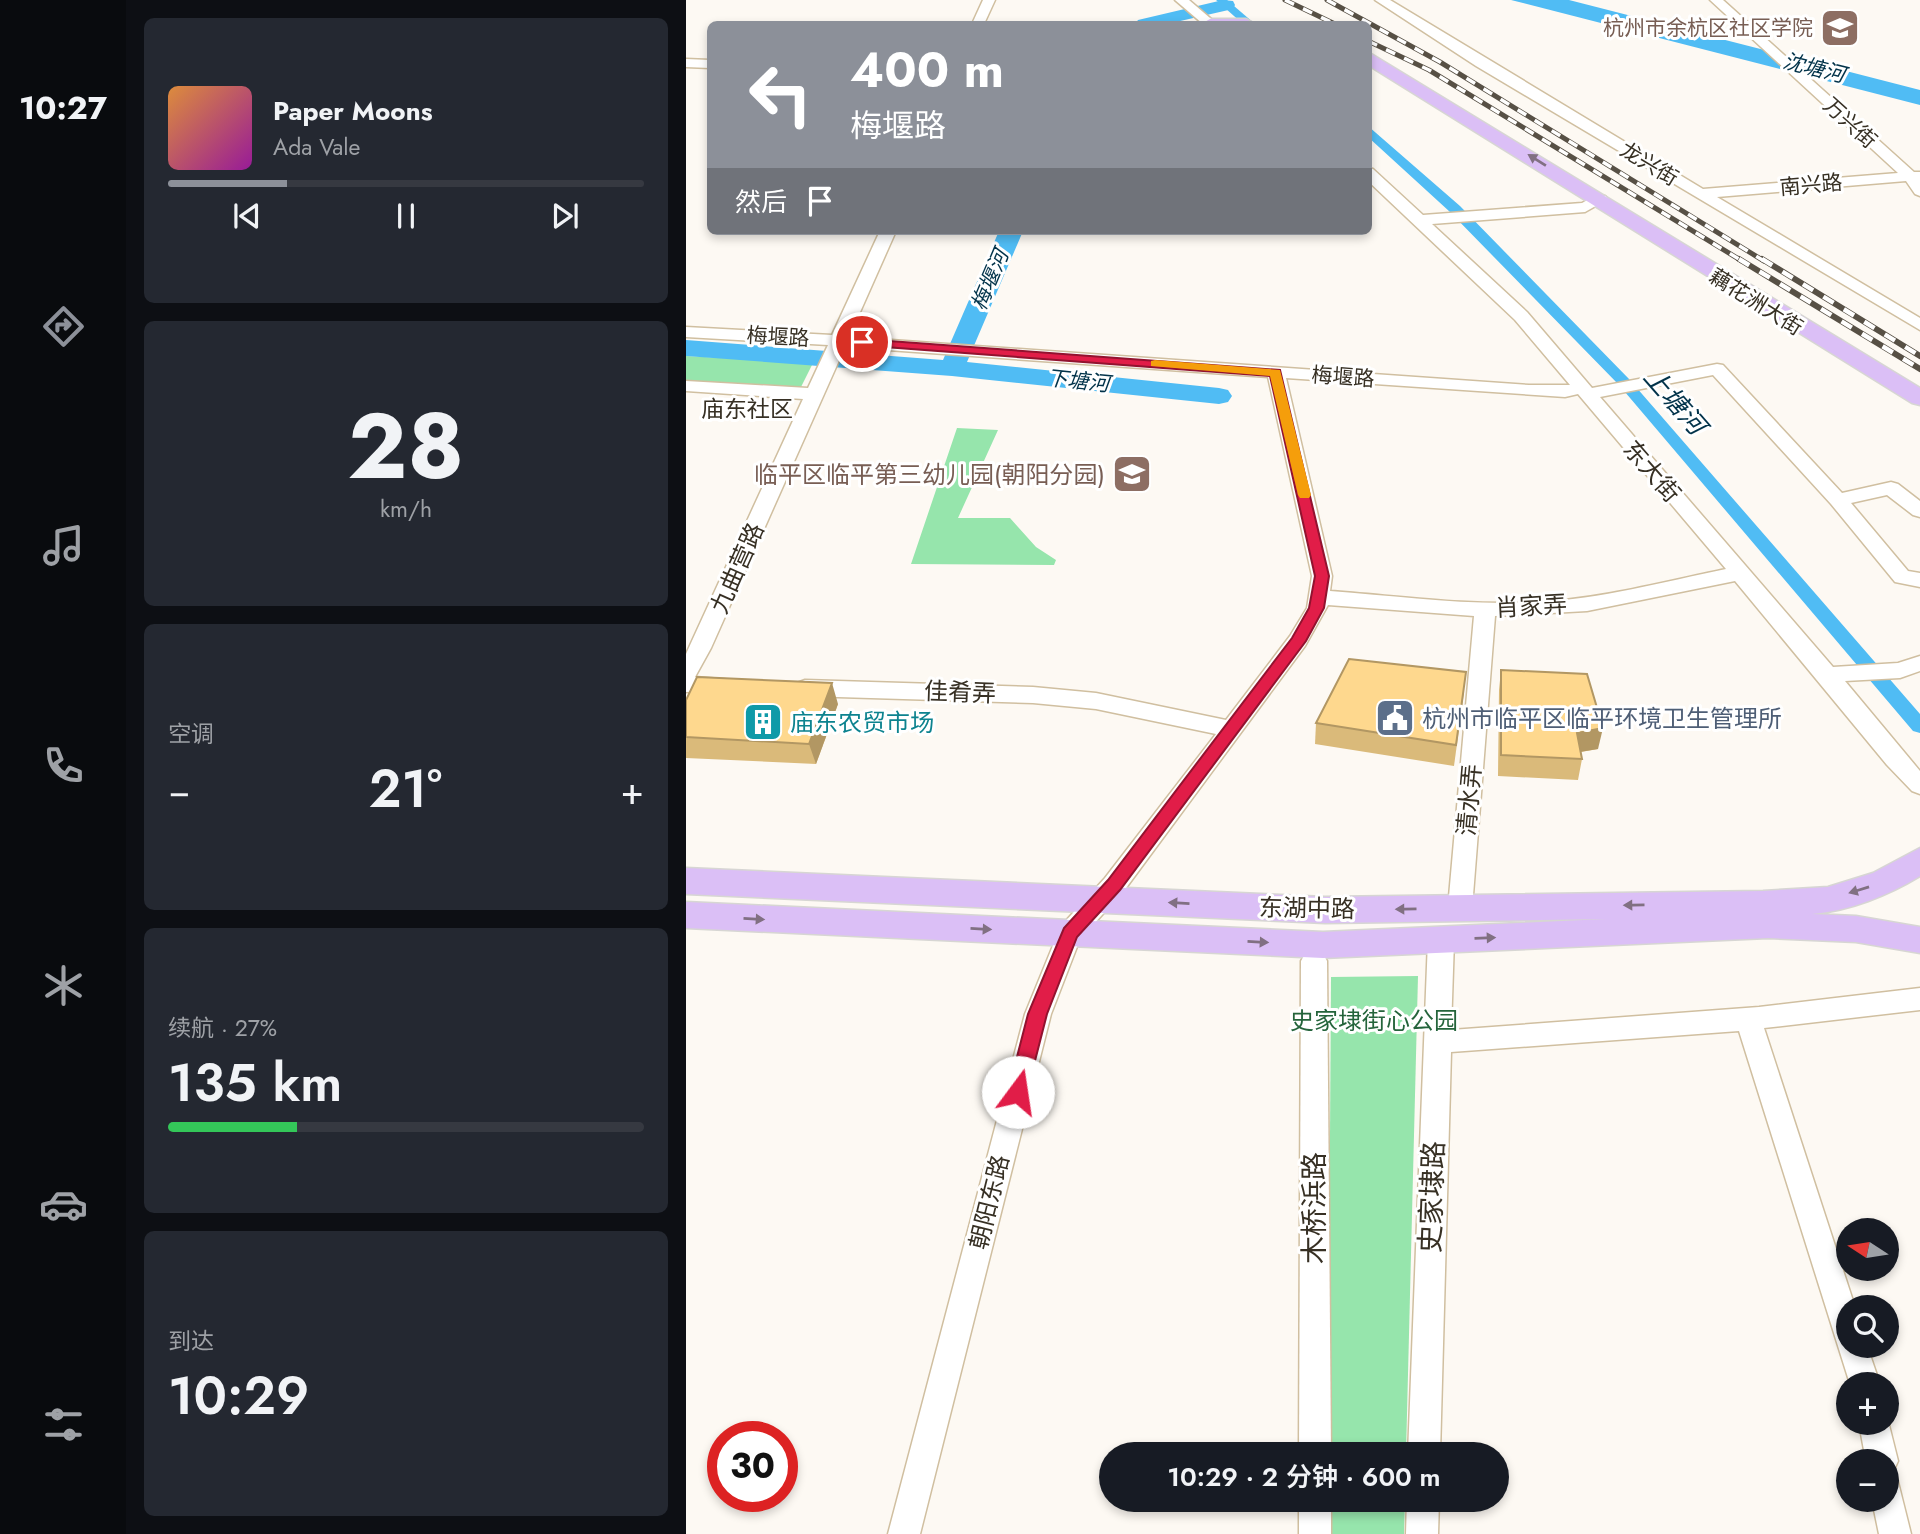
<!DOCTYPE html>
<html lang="zh">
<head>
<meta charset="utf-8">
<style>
  body { margin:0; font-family:Jost,"Noto Sans SC",sans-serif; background:#242831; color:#f1f3f6; height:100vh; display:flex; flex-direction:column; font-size:26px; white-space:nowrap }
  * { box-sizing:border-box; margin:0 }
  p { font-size:23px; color:#9ea1a6 }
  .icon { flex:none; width:38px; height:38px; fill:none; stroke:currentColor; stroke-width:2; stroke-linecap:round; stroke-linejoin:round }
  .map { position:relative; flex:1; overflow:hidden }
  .panel { display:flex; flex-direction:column; gap:18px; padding:18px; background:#0d0f14; width:560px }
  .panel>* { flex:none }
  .top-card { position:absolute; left:21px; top:21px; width:665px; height:214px; border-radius:10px; box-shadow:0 4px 10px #0003; background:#8c9099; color:#fff; overflow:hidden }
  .needle { width:46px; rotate:282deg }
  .tools { position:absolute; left:1150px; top:1218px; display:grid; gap:14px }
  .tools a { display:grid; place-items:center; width:63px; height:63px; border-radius:50%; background:#171b24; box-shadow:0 4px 10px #0003; font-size:35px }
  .speed { position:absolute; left:21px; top:1421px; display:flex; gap:14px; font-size:35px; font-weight:700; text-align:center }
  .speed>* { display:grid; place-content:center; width:91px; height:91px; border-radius:50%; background:#171b24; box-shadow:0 4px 10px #0003; line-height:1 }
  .speed .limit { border:10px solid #d22; background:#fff; color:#111 }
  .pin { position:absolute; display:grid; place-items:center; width:60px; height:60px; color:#fff; margin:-30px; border:4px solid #fff; border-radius:50%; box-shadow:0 2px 7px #0007 }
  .me { position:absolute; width:77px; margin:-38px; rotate:14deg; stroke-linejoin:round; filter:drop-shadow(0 0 5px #0008) }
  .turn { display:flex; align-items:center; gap:24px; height:147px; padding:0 28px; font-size:32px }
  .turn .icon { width:91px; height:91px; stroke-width:2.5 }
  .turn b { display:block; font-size:49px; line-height:60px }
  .then { display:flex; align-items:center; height:66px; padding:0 28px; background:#0003; gap:14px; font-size:26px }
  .big { font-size:52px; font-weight:600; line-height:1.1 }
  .panel .card { flex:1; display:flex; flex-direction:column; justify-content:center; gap:10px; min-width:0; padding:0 24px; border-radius:10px; background:#242831 }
  .panel .dial { align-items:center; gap:0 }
  .dial b { font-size:91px; line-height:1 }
  .song { display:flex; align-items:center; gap:21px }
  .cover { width:84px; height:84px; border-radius:10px; background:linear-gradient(135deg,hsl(30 70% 55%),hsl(300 70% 35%)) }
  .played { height:7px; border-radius:4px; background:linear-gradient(90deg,#8c9099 25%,#363941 25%) }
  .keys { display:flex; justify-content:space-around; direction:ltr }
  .heat { display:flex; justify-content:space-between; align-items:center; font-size:38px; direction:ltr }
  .charge { height:10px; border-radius:5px; background:linear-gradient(90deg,#34c759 27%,#363941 0) }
  .trip { position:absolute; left:413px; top:1442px; width:410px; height:70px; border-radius:35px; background:#171b24; box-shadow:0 4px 10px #0003; font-weight:600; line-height:70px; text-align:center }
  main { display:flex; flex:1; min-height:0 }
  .tab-bar { display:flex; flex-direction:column; width:126px; justify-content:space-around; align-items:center; background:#090b0e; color:#9ea1a6 }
  .tab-bar .icon { width:49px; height:49px }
  .tab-bar .active { color:#8c9099 }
  .tab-bar b { font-size:32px; color:#f1f3f6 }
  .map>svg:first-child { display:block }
</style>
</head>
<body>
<main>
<nav class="tab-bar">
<b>10:27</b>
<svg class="icon active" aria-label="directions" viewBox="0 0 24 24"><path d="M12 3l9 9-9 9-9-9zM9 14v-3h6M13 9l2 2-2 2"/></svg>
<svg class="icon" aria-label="music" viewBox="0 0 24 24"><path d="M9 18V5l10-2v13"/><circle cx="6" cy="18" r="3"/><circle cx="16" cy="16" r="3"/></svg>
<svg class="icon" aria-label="phone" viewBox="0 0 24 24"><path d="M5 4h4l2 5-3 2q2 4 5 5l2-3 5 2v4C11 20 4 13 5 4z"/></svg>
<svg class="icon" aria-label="climate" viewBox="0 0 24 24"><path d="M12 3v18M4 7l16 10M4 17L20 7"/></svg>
<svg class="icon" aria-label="car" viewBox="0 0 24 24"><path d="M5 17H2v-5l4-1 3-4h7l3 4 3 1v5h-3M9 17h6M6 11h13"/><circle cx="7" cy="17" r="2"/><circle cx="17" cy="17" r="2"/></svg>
<svg class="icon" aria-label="filters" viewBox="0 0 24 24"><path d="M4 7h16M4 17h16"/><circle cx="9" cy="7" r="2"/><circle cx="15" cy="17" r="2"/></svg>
</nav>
<section class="panel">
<div class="card">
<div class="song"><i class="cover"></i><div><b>Paper Moons</b><p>Ada Vale</p></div></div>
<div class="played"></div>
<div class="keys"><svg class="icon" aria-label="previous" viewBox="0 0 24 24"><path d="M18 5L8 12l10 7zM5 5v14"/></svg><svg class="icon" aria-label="pause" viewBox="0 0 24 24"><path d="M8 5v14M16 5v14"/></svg><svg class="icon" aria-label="next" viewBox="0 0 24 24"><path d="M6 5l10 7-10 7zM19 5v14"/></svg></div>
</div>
<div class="card dial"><b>28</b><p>km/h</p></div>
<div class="card"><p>空调</p>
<div class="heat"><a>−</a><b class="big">21°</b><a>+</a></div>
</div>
<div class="card"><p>续航 · 27%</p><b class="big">135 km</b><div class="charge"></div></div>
<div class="card"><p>到达</p><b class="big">10:29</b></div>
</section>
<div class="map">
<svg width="1234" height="1534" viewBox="0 0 1234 1534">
  <rect width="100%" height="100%" fill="#fdf9f3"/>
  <g fill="#96e5ac">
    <path d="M0,356L127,363L114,389L0,381Z"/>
    <path d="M271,428L312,430L272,518H324L350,547L370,560L368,565L225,564Z"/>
    <path d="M732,976L720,1454H642L645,977Z"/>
    <path d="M642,1500H719L718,1534H642Z"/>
  </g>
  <path fill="#50bcf4" d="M825,0H883L1234,90V105Z"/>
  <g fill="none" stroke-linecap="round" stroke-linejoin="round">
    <g fill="#50bcf4" fill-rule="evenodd">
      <path d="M530,0H541L569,24H557Z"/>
      <path d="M682,126L774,206L943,379L1234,714V733L1227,731L933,385L764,212L682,137Z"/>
    </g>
    <g fill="#50bcf4" fill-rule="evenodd">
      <path d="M537,0L547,1L549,5L547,9L481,24H449L452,20Z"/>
      <path d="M313,231H337L281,362L533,388L542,390L546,396L542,402L533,404L266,376L0,356V340L257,360Z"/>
    </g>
    <g stroke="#d0bfa0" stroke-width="3">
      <g id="minor">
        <path d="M297,0H309L298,24H286Z"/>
        <path d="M489,0H503L531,24H517Z"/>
        <path d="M689,0H704L1017,189L1212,173L1024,0H1037L1228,172H1234V196L1229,194L1220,181L1031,197L1234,318V330L790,66Z"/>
        <path d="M0,59L24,60V68L0,67Z"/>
        <path d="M682,168L687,169L737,215L896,203L909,196H919L922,199L899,212L746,224L841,312L906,388L1031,364L1037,365L1156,493L1205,482L1212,484L1234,501V517L1227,515L1201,495L1165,503L1222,571L1234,573V587L1209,582L1145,504L1027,375L914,397L1147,667L1212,663L1234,656V671L1214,678L1159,681L1234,771V794L1226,791L1201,765L1049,581L901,611L809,616L786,908L783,915L774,918L765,915L762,908L788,616L642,605L619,646L437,892L394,939L365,1014L234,1534H202L339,1014L375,926L419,878L530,734L410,709L347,703L119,696L111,693L108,688L111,683L119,680L347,687L410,693L540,720L604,636L621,608L626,576L582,377L159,347L25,648L9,677L47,680L50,685L47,690L0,692V654L117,399L0,391V381L122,388L142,345L0,337V327L146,335L194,231H210L163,337L843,385H884L829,320L682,181ZM600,378L879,397L892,394L1040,569C977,582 915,599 851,602C782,606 713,596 644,591L646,576Z"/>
        <path d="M755,930L764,933L768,940L765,1030L1073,1007L1234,988V1010L1078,1028L1169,1307H1162V1346H1181L1194,1384H1164L1053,1031L765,1052L754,1454H722L742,940L746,933Z"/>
        <path d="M628,951L637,954L641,961L645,1454H613L615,961L619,954Z"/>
        <path d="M1200,1413L1212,1461L1207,1472L1203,1474L1211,1478L1225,1534H1193L1186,1500H1200V1461H1180L1173,1423H1200Z"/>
        <rect x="613" y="1500" width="32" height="34"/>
        <path d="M721,1500H753L752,1534H720Z"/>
      </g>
    </g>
    <g stroke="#d7d6d3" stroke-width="3">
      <g id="major">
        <path d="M524,19H560L569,24H515Z"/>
        <path d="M682,52L1234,388V405L1226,403L682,65Z"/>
        <path d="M1234,848V876C1203,895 1163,911 1126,914L1170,916L1234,927V953L1170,942L1082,938L637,958L0,928V902L637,932L920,919L639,923L0,894V868L639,897L1077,891L1142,887L1187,873Z"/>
      </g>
    </g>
    <use href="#minor" fill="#fff" fill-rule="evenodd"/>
    <use href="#major" fill="#dbbff6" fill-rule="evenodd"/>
    <g stroke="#575045" stroke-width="5">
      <g id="rail-far1">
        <path d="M599,0L649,24"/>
        <path d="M641,0L754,62L1078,261"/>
        <path d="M682,41L743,70L1056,261"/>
      </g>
    </g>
    <g stroke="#575045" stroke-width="6">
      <g id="rail">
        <path d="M1053,259L1234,369"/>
        <path d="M1076,259L1234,356"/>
      </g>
    </g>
    <use href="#rail-far1" stroke="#fff" stroke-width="3.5" stroke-dasharray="10" stroke-linecap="butt"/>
    <use href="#rail" stroke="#fff" stroke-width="4.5" stroke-dasharray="12" stroke-linecap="butt"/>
  </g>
  <g fill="#daba7a">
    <path d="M815,670L912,749L895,752L896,759L892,780L812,776L813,690Z"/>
    <path d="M778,692L768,766L629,744L630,723Z"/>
    <path d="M0,700L152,704L130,764L0,758Z"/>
  </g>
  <g fill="#b29763">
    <path d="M146,683L152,704L130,764L123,744Z"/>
    <path d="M917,728L912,749L887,753L891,733Z"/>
  </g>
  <g fill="#fed88e" stroke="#b29763" stroke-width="2">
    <path d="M663,659L780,672L770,745L630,723Z"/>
    <path d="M815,670L901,674L917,728L891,733L896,759L815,755Z"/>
    <path d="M11,677L146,683L123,744L0,737V700Z"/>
  </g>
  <defs><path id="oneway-solid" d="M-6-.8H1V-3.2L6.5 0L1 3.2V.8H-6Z" transform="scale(1.75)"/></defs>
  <g fill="#817082">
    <use href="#oneway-solid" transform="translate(851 160) rotate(-148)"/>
    <use href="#oneway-solid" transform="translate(1173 890) rotate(163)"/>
    <use href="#oneway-solid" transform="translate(493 903) rotate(-177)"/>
    <use href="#oneway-solid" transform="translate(948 905) rotate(179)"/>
    <use href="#oneway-solid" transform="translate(720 909) rotate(179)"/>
    <use href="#oneway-solid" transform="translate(68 919) rotate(3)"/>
    <use href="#oneway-solid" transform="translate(295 929) rotate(3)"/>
    <use href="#oneway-solid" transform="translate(799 938) rotate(-2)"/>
    <use href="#oneway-solid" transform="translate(572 942) rotate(3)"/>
  </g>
  <path fill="#e11d48" stroke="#92132f" stroke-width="2" d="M176,339L594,370L643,576L638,608L620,641L434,890L391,937L361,1014L341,1092L338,1098L332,1100L325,1098L322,1092L342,1014L378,928L422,880L606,638L623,608L629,576L584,376L172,345L170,342Z"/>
  <path fill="#f59e0b" d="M469,360L594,370L625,495L623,498H614L612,495L584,376L465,366V361Z"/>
  <defs>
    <g id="school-square" transform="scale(2.0125)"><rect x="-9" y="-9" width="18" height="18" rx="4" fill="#8d6e63" stroke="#fff"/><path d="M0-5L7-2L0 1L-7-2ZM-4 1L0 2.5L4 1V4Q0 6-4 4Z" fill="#fff"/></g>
    <g id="civic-square" transform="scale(2.0125)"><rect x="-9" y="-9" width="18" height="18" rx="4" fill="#5c6f8a" stroke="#fff"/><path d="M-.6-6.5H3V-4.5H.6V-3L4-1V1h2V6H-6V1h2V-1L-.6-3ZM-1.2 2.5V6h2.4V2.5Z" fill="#fff"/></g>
    <g id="building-square" transform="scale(2.0125)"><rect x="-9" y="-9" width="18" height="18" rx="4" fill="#0f9aa8" stroke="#fff"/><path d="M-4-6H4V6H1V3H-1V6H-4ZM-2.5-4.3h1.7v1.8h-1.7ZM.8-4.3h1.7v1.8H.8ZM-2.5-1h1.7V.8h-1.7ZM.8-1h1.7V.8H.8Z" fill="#fff"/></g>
  </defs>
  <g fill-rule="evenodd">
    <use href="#school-square" x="1154" y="28"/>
    <use href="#school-square" x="446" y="474"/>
    <use href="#civic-square" x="709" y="718"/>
    <use href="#building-square" x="77" y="722"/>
  </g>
  <g text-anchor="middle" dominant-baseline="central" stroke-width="6" stroke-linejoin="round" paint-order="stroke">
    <g font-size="21" fill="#785e54" stroke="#fff" text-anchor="end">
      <text x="1127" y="28">杭州市余杭区社区学院</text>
    </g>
    <g font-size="21" font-style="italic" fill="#02334a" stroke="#fff">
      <text transform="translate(1128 68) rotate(14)">沈塘河</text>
      <text transform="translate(304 280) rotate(-67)">梅堰河</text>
      <text transform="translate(392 381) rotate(6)">下塘河</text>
    </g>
    <g font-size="21" fill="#373024" stroke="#fff">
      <text transform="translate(1164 123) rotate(42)">万兴街</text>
      <text transform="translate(963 164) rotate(31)">龙兴街</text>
      <text transform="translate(1125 185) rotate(-5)">南兴路</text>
      <text transform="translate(1070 302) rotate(32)">藕花洲大街</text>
      <text transform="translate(92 337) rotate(3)">梅堰路</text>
      <text transform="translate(657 377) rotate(4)">梅堰路</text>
    </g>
    <g font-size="23" fill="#373024" stroke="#fff">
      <text x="61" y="409">庙东社区</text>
    </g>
    <g font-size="24" fill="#373024" stroke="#fff">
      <text transform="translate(966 471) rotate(49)">东大街</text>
      <text transform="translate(51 568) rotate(-66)">九曲营路</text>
      <text transform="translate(845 606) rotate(-3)">肖家弄</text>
      <text transform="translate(274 692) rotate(2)">佳肴弄</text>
      <text transform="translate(783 800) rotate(-85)">清水弄</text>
      <text transform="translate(621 908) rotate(1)">东湖中路</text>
      <text transform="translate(303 1202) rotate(-76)">朝阳东路</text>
    </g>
    <g font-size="24" fill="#785e54" stroke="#fff" text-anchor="end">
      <text x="419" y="474">临平区临平第三幼儿园(朝阳分园)</text>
    </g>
    <g font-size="24" fill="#4e5e75" stroke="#fff" text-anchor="start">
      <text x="736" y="718">杭州市临平区临平环境卫生管理所</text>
    </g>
    <g font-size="24" fill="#0d838f" stroke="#fff" text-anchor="start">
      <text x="104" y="722">庙东农贸市场</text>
    </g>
    <g font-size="24" fill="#24643b" stroke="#fff">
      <text x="688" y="1020">史家埭街心公园</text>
    </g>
    <g font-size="26" font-style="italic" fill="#02334a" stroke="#fff">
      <text transform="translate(989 401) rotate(49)">上塘河</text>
    </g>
    <g font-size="28" fill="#373024" stroke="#fff">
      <text transform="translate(746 1197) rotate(-88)">史家埭路</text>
      <text transform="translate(628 1208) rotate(-90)">木桥浜路</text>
    </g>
  </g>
</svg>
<div class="tools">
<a><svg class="needle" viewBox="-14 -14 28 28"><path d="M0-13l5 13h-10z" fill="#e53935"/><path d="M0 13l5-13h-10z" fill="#9ea1a6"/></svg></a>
<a><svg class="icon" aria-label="search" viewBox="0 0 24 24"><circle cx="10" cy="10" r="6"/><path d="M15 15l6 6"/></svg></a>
<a>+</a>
<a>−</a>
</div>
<div class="speed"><div class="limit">30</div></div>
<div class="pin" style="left:176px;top:342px;background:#d93025"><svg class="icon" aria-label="arrive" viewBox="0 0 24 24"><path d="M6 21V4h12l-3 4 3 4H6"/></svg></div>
<svg class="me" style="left:332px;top:1092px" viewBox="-20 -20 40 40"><circle r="19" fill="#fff"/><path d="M0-13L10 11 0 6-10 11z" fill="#e11d48"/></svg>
<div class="trip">10:29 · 2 分钟 · 600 m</div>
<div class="top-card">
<div class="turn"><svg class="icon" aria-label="left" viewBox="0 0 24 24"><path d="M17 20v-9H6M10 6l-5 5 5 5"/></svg><div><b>400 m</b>梅堰路</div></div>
<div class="then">然后<svg class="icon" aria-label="arrive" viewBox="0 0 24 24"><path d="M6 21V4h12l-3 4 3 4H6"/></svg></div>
</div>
</div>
</main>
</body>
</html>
